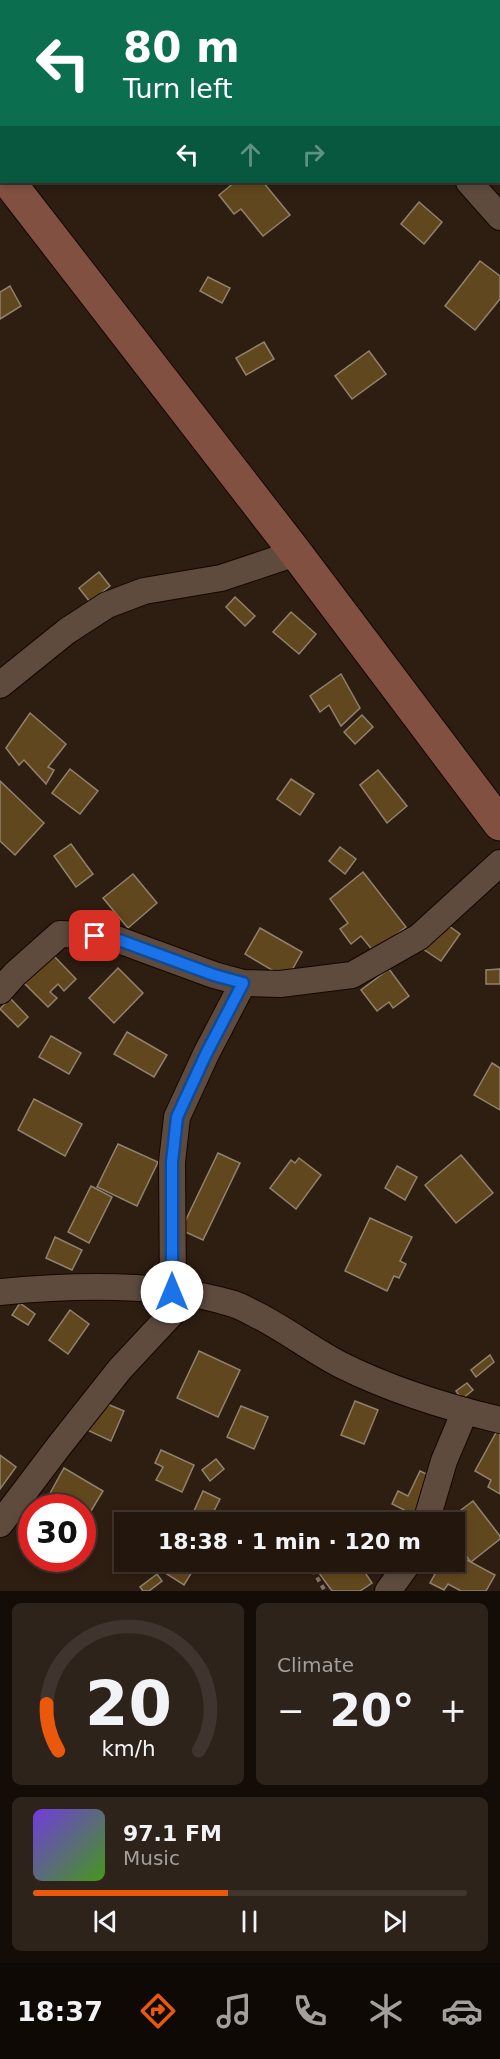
<!DOCTYPE html>
<html lang="en">
<head>
<meta charset="utf-8">
<style>
  body { margin:0; font-family:"DejaVu Sans",sans-serif; background:#2e231b; color:#f1f3f6; height:100vh; display:flex; flex-direction:column; font-size:22px; white-space:nowrap }
  * { box-sizing:border-box; margin:0 }
  p { font-size:20px; color:#a29f9d }
  .icon { flex:none; width:33px; height:33px; fill:none; stroke:currentColor; stroke-width:2; stroke-linecap:round; stroke-linejoin:round }
  .map { position:relative; height:1591px; overflow:hidden }
  .details { display:flex; flex-direction:column; gap:12px; padding:12px; background:#130c07; flex:1 }
  .details>* { flex:none }
  .guide { position:absolute; left:0px; top:0px; width:501px; height:183px; box-shadow:0 3px 9px #0003,0 0 0 2px #3f352e; background:#0b6e4f; color:#fff; overflow:hidden }
  .speed { position:absolute; left:18px; top:1494px; display:flex; gap:12px; font-size:30px; font-weight:700; text-align:center }
  .speed>* { display:grid; place-content:center; width:78px; height:78px; border-radius:50%; background:#22160d; box-shadow:0 3px 9px #0003,0 0 0 2px #3f352e; line-height:1 }
  .speed .limit { border:9px solid #d22; background:#fff; color:#111 }
  .pin { position:absolute; display:grid; place-items:center; width:51px; height:51px; color:#fff; margin:-26px; border-radius:12px; box-shadow:0 3px 9px #0006 }
  .me { position:absolute; width:66px; margin:-33px; rotate:0deg; stroke-linejoin:round; filter:drop-shadow(0 0 4px #0008) }
  .turn { display:flex; align-items:center; gap:21px; height:126px; padding:0 24px; font-size:27px }
  .turn .icon { width:78px; height:78px; stroke-width:2.5 }
  .turn b { display:block; font-size:42px; line-height:51px }
  .lanes { display:flex; align-items:center; height:57px; padding:0 24px; background:#0003; justify-content:center; gap:30px; direction:ltr }
  .lanes .off { opacity:.35 }
  .big { font-size:45px; font-weight:600; line-height:1.1 }
  .details .widget { flex:1; display:flex; flex-direction:column; justify-content:center; gap:9px; min-width:0; padding:0 21px; border-radius:9px; background:#2e231b }
  .details .dial { align-items:center; gap:0 }
  .dial svg { height:156px; overflow:visible; fill:none; stroke:#3f352e; stroke-width:7; stroke-linecap:round; text-anchor:middle }
  .dial text { fill:#f1f3f6; stroke:none }
  .song { display:flex; align-items:center; gap:18px }
  .cover { width:72px; height:72px; border-radius:9px; background:linear-gradient(135deg,hsl(260 70% 55%),hsl(100 70% 35%)) }
  .played { height:6px; border-radius:3px; background:linear-gradient(90deg,#ea580c 45%,#3f352e 45%) }
  .keys { display:flex; justify-content:space-around; direction:ltr }
  .heat { display:flex; justify-content:space-between; align-items:center; font-size:33px; direction:ltr }
  .details .tiles { flex:1; display:grid; gap:12px; grid-template-columns:1fr 1fr }
  .widget:last-child { grid-column:span 2 }
  .trip { position:absolute; left:114px; top:1512px; width:351px; height:60px; border-radius:0px; background:#22160d; box-shadow:0 3px 9px #0003,0 0 0 2px #3f352e; font-weight:600; line-height:60px; text-align:center }
  .dock { display:flex; height:96px; justify-content:space-around; align-items:center; background:#0e0905; color:#a29f9d }
  .dock .icon { width:42px; height:42px }
  .dock .active { color:#ea580c }
  .dock b { font-size:27px; color:#f1f3f6 }
  .map>svg:first-child { display:block }
</style>
</head>
<body>
<div class="map">
<svg width="500" height="1591" viewBox="0 0 500 1591">
  <rect width="100%" height="100%" fill="#2e1d11"/>
  <g fill="#61471d" stroke="#90826e" stroke-width="1.5">
    <path d="M235,182H263L290,215L263,236L241,209L234,214L219,195Z"/>
    <path d="M419,202L442,222L424,244L401,224Z"/>
    <path d="M480,261L500,276V299L475,330L445,306Z"/>
    <path d="M208,277L230,288L222,303L200,291Z"/>
    <path d="M10,286L21,306L0,319V292Z"/>
    <path d="M264,342L274,359L246,375L236,358Z"/>
    <path d="M369,351L386,374L352,399L335,376Z"/>
    <path d="M99,572L110,586L90,602L79,588Z"/>
    <path d="M235,597L255,616L245,626L226,607Z"/>
    <path d="M291,612L316,634L299,654L273,632Z"/>
    <path d="M341,674L360,708L341,726L329,705L320,712L310,696Z"/>
    <path d="M30,713L66,744L48,767L54,770L46,784L24,760L19,765L6,748Z"/>
    <path d="M362,715L373,727L355,744L344,732Z"/>
    <path d="M70,769L98,791L80,814L52,793Z"/>
    <path d="M378,770L407,806L387,823L360,785Z"/>
    <path d="M291,779L314,794L300,815L277,799Z"/>
    <path d="M0,781L44,823L15,855L0,841Z"/>
    <path d="M71,844L93,874L76,887L54,856Z"/>
    <path d="M340,847L356,859L345,874L329,861Z"/>
    <path d="M363,872L406,927L374,952L361,936L351,944L340,929L348,923L330,899Z"/>
    <path d="M133,874L157,903L128,928L103,898Z"/>
    <path d="M442,921L460,934L441,961L423,949Z"/>
    <path d="M260,928L302,952L287,979L245,954Z"/>
    <path d="M52,954L76,979L64,991L58,984L50,992L57,998L48,1007L23,982Z"/>
    <path d="M118,968L143,993L114,1023L89,998Z"/>
    <path d="M389,969L409,996L393,1008L389,1002L377,1011L361,990Z"/>
    <path d="M500,969V984H486V970Z"/>
    <path d="M10,998L28,1017L18,1027L0,1009Z"/>
    <path d="M127,1032L167,1055L154,1077L114,1054Z"/>
    <path d="M51,1036L81,1053L69,1074L39,1057Z"/>
    <path d="M492,1063L500,1068V1110L474,1095Z"/>
    <path d="M34,1099L82,1124L65,1156L18,1130Z"/>
    <path d="M118,1144L158,1162L137,1206L97,1187Z"/>
    <path d="M218,1153L240,1163L203,1240L181,1230Z"/>
    <path d="M461,1155L493,1193L456,1223L425,1185Z"/>
    <path d="M299,1158L321,1175L296,1209L270,1188L291,1160L295,1163Z"/>
    <path d="M397,1166L417,1177L405,1200L385,1188Z"/>
    <path d="M91,1186L112,1197L89,1243L68,1232Z"/>
    <path d="M370,1218L412,1237L400,1261L406,1264L399,1278L394,1276L387,1291L345,1271Z"/>
    <path d="M55,1237L82,1250L72,1270L46,1258Z"/>
    <path d="M20,1303L35,1314L28,1325L12,1315Z"/>
    <path d="M70,1310L89,1324L68,1354L49,1340Z"/>
    <path d="M199,1351L240,1370L218,1417L177,1398Z"/>
    <path d="M490,1355L494,1362L476,1377L471,1370Z"/>
    <path d="M467,1383L473,1390L462,1399L456,1391Z"/>
    <path d="M100,1401L124,1411L111,1441L87,1430Z"/>
    <path d="M355,1401L378,1410L364,1444L341,1435Z"/>
    <path d="M241,1406L268,1417L254,1449L227,1437Z"/>
    <path d="M498,1429L500,1430V1494L488,1487L491,1480L475,1471Z"/>
    <path d="M161,1450L194,1465L182,1492L156,1480L163,1467L155,1463Z"/>
    <path d="M0,1455L16,1467L0,1489Z"/>
    <path d="M216,1459L224,1469L210,1481L202,1470Z"/>
    <path d="M64,1468L103,1491L82,1526V1508H46L43,1506Z"/>
    <path d="M420,1471L437,1479L418,1517L392,1504L398,1491L408,1496Z"/>
    <path d="M203,1491L220,1499L210,1519L194,1511Z"/>
    <path d="M473,1501L500,1536V1539L471,1562L454,1541V1522H445Z"/>
    <path d="M454,1553L495,1575L486,1591H461L448,1584L444,1590L430,1583L435,1574L426,1570L431,1562H454Z"/>
    <path d="M163,1562H198L184,1585L159,1569Z"/>
    <path d="M321,1562H358L372,1583L360,1591H332L314,1566Z"/>
    <path d="M157,1574L162,1581L149,1591H143L140,1587Z"/>
  </g>
  <g fill="none" stroke-linecap="round" stroke-linejoin="round">
    <g stroke="#150601" stroke-width="28">
      <g id="street">
        <path d="M310,0L312,2"/>
        <path d="M469,182L500,217"/>
        <path d="M0,685L67,631L107,605L144,591L221,578L296,553"/>
        <path d="M0,991L15,974L60,934L108,936L214,975L243,983L280,984L352,975L419,937L500,863"/>
        <path d="M0,1292C72,1285 160,1282 230,1303C239,1305 247,1310 255,1314C285,1329 312,1350 341,1365C391,1390 446,1407 500,1420"/>
        <path d="M173,1292L172,1162L177,1117L206,1054L243,983"/>
        <path d="M426,1522L444,1461L465,1411"/>
        <path d="M0,1524L59,1446L120,1369L190,1294"/>
        <path d="M388,1591L409,1562"/>
      </g>
    </g>
    <g stroke="#150601" stroke-width="35">
      <path id="secondary" d="M9,182L296,553L500,824"/>
    </g>
    <path stroke="#817369" stroke-width="4" stroke-dasharray="4.5 4.5" stroke-linecap="butt" d="M308,1562L325,1591"/>
    <use href="#street" stroke="#5e4b3e" stroke-width="26"/>
    <use href="#secondary" stroke="#825041" stroke-width="33"/>
  </g>
  <g fill="none" stroke-linecap="round" stroke-linejoin="round">
    <g stroke="#114b97" stroke-width="15">
      <path id="route" d="M95,936H108L214,975L243,983L206,1054L177,1117L172,1162V1292"/>
    </g>
    <use href="#route" stroke="#1a73e8" stroke-width="10"/>
  </g>
</svg>
<div class="speed"><div class="limit">30</div></div>
<div class="pin" style="left:95px;top:936px;background:#d93025"><svg class="icon" aria-label="arrive" viewBox="0 0 24 24"><path d="M6 21V4h12l-3 4 3 4H6"/></svg></div>
<svg class="me" style="left:172px;top:1292px" viewBox="-20 -20 40 40"><circle r="19" fill="#fff"/><path d="M0-13L10 11 0 6-10 11z" fill="#1a73e8"/></svg>
<div class="trip">18:38 · 1 min · 120 m</div>
<div class="guide">
<div class="turn"><svg class="icon" aria-label="left" viewBox="0 0 24 24"><path d="M17 20v-9H6M10 6l-5 5 5 5"/></svg><div><b>80 m</b>Turn left</div></div>
<div class="lanes"><svg class="icon" aria-label="left" viewBox="0 0 24 24"><path d="M17 20v-9H6M10 6l-5 5 5 5"/></svg><svg class="icon off" aria-label="ahead" viewBox="0 0 24 24"><path d="M12 20V5M6 11l6-6 6 6"/></svg><svg class="icon off" aria-label="right" viewBox="0 0 24 24"><path d="M7 20v-9h11M14 6l5 5-5 5"/></svg></div>
</div>
</div>
<section class="details">
<div class="tiles">
<div class="widget dial"><svg viewBox="0 0 100 80">
<path d="M14 69A42 42 0 1 1 86 69"/>
<path d="M14 69A42 42 0 0 1 8 45" stroke="#ea580c"/>
<text x="50" y="56" font-size="32" font-weight="700">20</text>
<text x="50" y="72" font-size="11">km/h</text>
</svg></div>
<div class="widget"><p>Climate</p>
<div class="heat"><a>−</a><b class="big">20°</b><a>+</a></div>
</div>
<div class="widget">
<div class="song"><i class="cover"></i><div><b>97.1 FM</b><p>Music</p></div></div>
<div class="played"></div>
<div class="keys"><svg class="icon" aria-label="previous" viewBox="0 0 24 24"><path d="M18 5L8 12l10 7zM5 5v14"/></svg><svg class="icon" aria-label="pause" viewBox="0 0 24 24"><path d="M8 5v14M16 5v14"/></svg><svg class="icon" aria-label="next" viewBox="0 0 24 24"><path d="M6 5l10 7-10 7zM19 5v14"/></svg></div>
</div>
</div>
</section>
<nav class="dock">
<b>18:37</b>
<svg class="icon active" aria-label="directions" viewBox="0 0 24 24"><path d="M12 3l9 9-9 9-9-9zM9 14v-3h6M13 9l2 2-2 2"/></svg>
<svg class="icon" aria-label="music" viewBox="0 0 24 24"><path d="M9 18V5l10-2v13"/><circle cx="6" cy="18" r="3"/><circle cx="16" cy="16" r="3"/></svg>
<svg class="icon" aria-label="phone" viewBox="0 0 24 24"><path d="M5 4h4l2 5-3 2q2 4 5 5l2-3 5 2v4C11 20 4 13 5 4z"/></svg>
<svg class="icon" aria-label="climate" viewBox="0 0 24 24"><path d="M12 3v18M4 7l16 10M4 17L20 7"/></svg>
<svg class="icon" aria-label="car" viewBox="0 0 24 24"><path d="M5 17H2v-5l4-1 3-4h7l3 4 3 1v5h-3M9 17h6M6 11h13"/><circle cx="7" cy="17" r="2"/><circle cx="17" cy="17" r="2"/></svg>
</nav>
</body>
</html>
